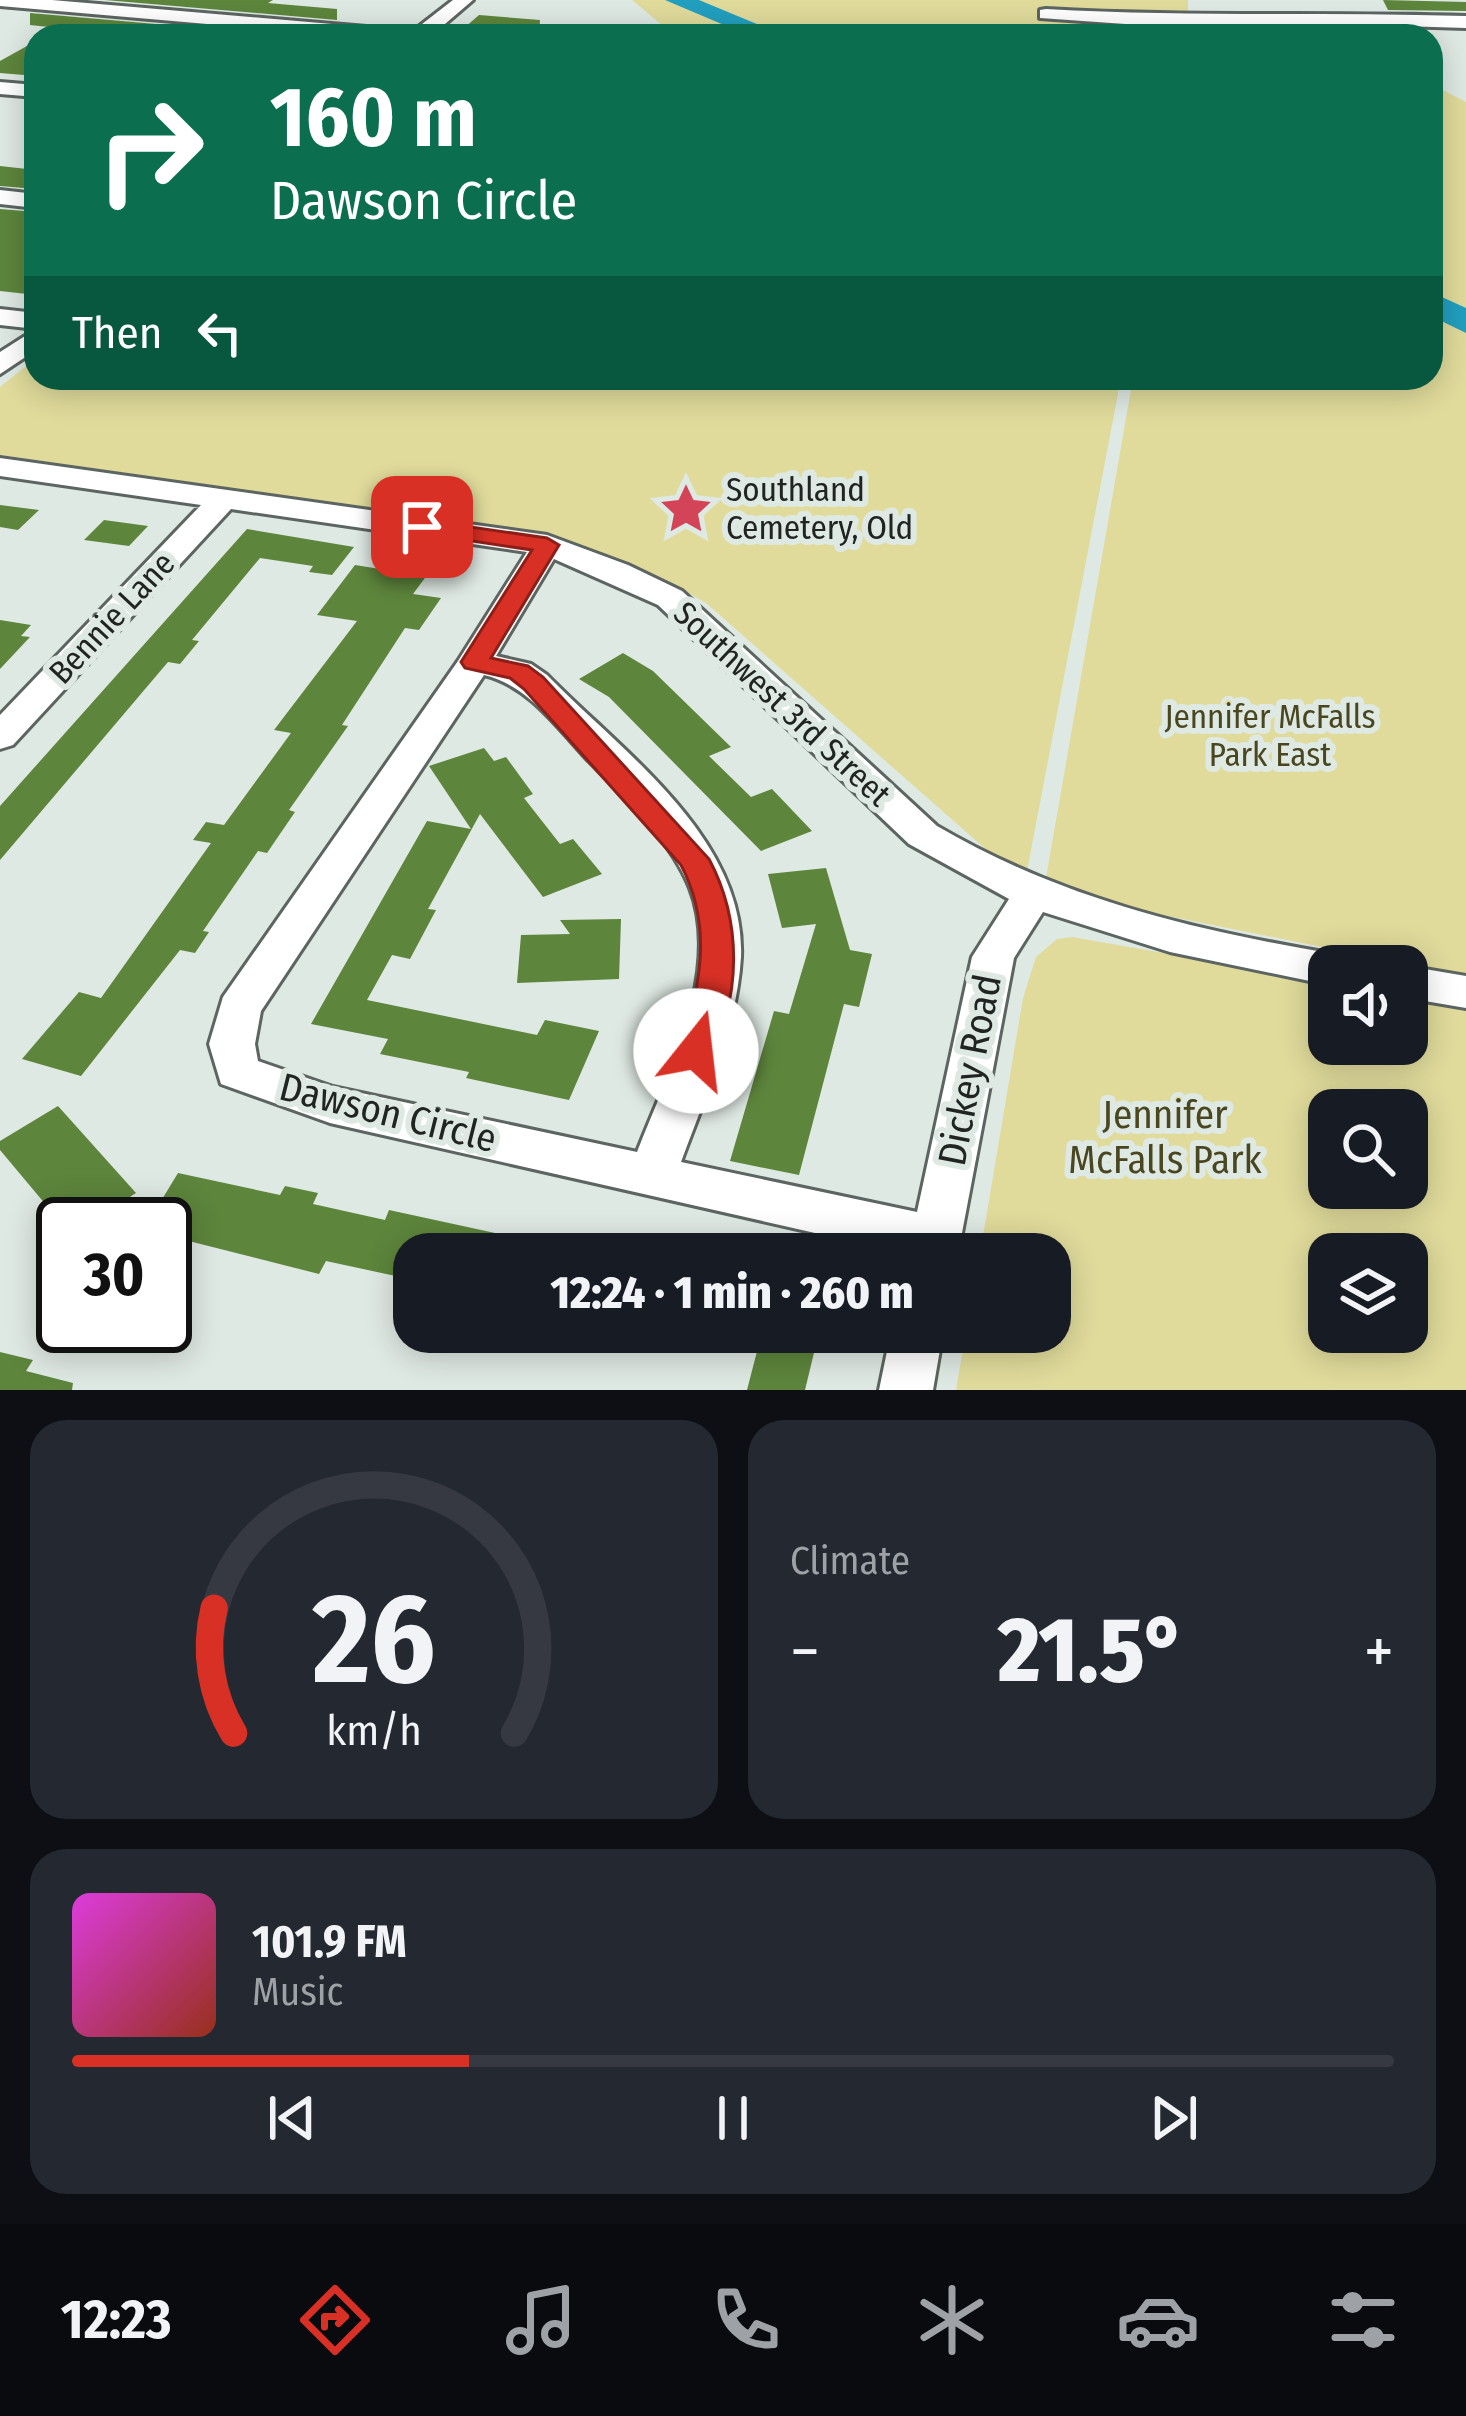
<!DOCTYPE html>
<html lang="en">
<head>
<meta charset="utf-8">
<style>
  body { margin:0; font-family:"Fira Sans Condensed",sans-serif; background:#242831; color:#f1f3f6; height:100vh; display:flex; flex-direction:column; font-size:45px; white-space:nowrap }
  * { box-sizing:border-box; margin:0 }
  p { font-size:39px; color:#9ea1a6 }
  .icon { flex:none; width:66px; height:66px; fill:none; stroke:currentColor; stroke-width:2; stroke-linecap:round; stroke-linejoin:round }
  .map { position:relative; height:1390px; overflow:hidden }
  .details { display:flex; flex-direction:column; gap:30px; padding:30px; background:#0d0f14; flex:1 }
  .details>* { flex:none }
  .guide { position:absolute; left:24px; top:24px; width:1419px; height:366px; border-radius:36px; box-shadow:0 6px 30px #0003; background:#0b6e4f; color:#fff; overflow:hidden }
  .buttons { position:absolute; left:1308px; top:945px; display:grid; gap:24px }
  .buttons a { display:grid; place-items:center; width:120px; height:120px; border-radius:24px; background:#171b24; box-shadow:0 6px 30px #0003; font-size:60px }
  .speed { position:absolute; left:36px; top:1197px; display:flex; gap:24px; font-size:60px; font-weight:700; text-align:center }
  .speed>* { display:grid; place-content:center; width:156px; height:156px; border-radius:50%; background:#171b24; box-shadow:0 6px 30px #0003; line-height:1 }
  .speed .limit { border:6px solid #111; border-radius:18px; background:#fff; color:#111 }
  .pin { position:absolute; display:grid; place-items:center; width:102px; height:102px; color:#fff; margin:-51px; border-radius:24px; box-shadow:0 6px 18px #0006 }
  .me { position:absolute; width:132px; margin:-66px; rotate:16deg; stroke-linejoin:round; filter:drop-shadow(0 0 9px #0008) }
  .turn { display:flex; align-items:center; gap:42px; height:252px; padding:0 48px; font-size:54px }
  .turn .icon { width:156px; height:156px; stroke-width:2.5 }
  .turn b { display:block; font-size:84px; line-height:102px }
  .then { display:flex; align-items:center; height:114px; padding:0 48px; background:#0003; gap:24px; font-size:45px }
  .big { font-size:90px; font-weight:800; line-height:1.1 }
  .details .tile { flex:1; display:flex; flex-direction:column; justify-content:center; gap:18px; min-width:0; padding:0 42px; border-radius:36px; background:#242831 }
  .details .dial { align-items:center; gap:0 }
  .dial svg { height:312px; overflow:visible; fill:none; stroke:#363941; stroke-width:7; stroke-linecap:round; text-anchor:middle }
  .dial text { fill:#f1f3f6; stroke:none }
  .song { display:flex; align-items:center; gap:36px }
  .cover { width:144px; height:144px; border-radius:18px; background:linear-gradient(135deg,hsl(300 70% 55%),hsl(10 70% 35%)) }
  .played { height:12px; border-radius:6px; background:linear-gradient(90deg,#d93025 30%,#363941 30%) }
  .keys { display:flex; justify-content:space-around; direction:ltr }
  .heat { display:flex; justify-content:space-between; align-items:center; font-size:66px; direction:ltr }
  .details .tiles { flex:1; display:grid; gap:30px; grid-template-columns:1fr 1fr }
  .tile:last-child { grid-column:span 2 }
  .trip { position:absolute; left:393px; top:1233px; width:678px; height:120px; border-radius:36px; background:#171b24; box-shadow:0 6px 30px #0003; font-weight:800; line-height:120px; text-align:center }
  .tabs { display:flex; height:192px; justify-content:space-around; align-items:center; background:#090b0e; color:#9ea1a6 }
  .tabs .icon { width:84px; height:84px }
  .tabs .selected { color:#d93025 }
  .tabs b { font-size:54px; color:#f1f3f6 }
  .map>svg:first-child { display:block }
</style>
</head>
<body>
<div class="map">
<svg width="1466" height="1390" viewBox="0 0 1466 1390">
  <rect width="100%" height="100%" fill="#dfe9e3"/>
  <g fill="#e0db9b" fill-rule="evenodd">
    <path d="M632,0H1188V14L1204,36H675Z"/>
    <path d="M1431,84L1466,102V976L1128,908L1046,878L1133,378H1431Z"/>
    <path d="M36,358V378H1121L1027,871L998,860L706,603C639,562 569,540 493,526L0,455V387Z"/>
    <path d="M1072,937L1329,982V1044H1407V995L1466,1005V1390H956L966,1332H1050V1254H980L1023,998L1036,957L1057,939ZM1329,1110H1407V1188H1329ZM1329,1254H1407V1332H1329Z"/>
  </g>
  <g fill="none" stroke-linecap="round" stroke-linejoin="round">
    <g fill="#229fbf" fill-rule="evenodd">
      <path d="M665,0H699L786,36H750Z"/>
      <path d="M1431,292L1466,308V333L1431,316Z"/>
    </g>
  </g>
  <g fill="#5d853c">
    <path d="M105,0H273L268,3L337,9V20Z"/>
    <path d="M1383,0L1466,2V11L1388,10Z"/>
    <path d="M30,13L292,36H157L59,28L30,25Z"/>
    <path d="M479,15L540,20L539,36H455Z"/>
    <path d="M36,41V76L0,73V61Z"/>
    <path d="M0,166L36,170V189L0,186Z"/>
    <path d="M0,209L36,212V295L0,291Z"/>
    <path d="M0,505L39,510L18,530L0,527Z"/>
    <path d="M104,520L148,526L129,546L84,540Z"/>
    <path d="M247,529L354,547L332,575L309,572L313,566L260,558L192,640L199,641L180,664L168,662L0,860V806Z"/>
    <path d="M408,559L436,563L413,594L441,598L419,630L405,628L342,725L348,726L289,810L295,812L267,853L258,851L203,931L209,932L195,953L180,950L81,1076L22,1059L79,992L101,998L211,843L193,840L206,822L224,825L291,733L274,730L357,621L317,615L355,565L399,572Z"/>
    <path d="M0,620L31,625L21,636L30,637L0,669Z"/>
    <path d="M623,653L653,671L731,747L709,756L751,797L772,789L812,831L761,851L609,697L579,679Z"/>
    <path d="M484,748L494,761L506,757L533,794L524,798L560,844L573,839L602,874L543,897L480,814L428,909L436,910L410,959L392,955L367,1000L537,1035L545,1020L599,1031L569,1100L466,1078L469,1072L380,1054L388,1039L311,1024L427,821L471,829L429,766Z"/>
    <path d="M826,868L850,950L872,954L859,1007L844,1004L799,1175L730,1161L774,1011L789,1014L816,924L782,928L768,874Z"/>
    <path d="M621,919L619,979L517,983L521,935L570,934L560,920Z"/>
    <path d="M58,1106L136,1193L88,1224H62L0,1150V1141Z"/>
    <path d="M178,1173L280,1195L285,1186L318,1193L313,1204L385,1220L389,1210L551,1245L550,1254H414V1280L326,1261L319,1274L165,1235V1224H147Z"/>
    <path d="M762,1332H819L805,1390H747Z"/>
    <path d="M0,1352L33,1360L26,1371L73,1383L72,1390H0Z"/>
  </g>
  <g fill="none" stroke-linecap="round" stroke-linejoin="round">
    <g stroke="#5c6561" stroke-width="6">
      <g id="minor">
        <path d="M0,0H52L413,31L453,0H473L431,36H344L0,6Z"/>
        <path d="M1046,9C1186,17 1326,12 1466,16V28L1336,24L1182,28L1040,18V10Z"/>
        <path d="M0,82L36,85V97L0,94Z"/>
        <path d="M0,190L36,194V208L0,204Z"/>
        <path d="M0,309L36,313V329L0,325Z"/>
        <path d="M36,329V350L0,374V352Z"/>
        <path d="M0,458L547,535L628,565L682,591L937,826C1060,898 1189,929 1329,953L1344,958L1349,966H1329V985L1170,952L1043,912L1014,958L958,1254H908L330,1123L221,1084L209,1044L223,997L458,661L527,552L231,509L13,745L0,749V715L201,505L0,476ZM554,559L658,605L909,844L1009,899L972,957L917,1212L681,1162C705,1096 737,1028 741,957C746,838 622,752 547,675L531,664L496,656ZM484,675C528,685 558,728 588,760C625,797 670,839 690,888C723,972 666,1076 637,1152L333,1087L258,1061L255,1044L261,1011Z"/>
        <path d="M1407,966L1466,976V1008L1407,998Z"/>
        <path d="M891,1332H943L933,1390H879Z"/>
      </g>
    </g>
    <use href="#minor" fill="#fff" fill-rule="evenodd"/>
  </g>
  <path fill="#d93025" stroke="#8d1f18" stroke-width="3" d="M422,520L547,538L559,545L491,658L528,666L543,677L709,859C742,921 742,997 708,1060L696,1064L684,1060L679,1051C701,988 713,926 681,865L524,689L510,678L465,668L461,662L532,550L413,532V522Z"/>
  <defs>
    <g id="sight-bare" transform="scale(4.14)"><path d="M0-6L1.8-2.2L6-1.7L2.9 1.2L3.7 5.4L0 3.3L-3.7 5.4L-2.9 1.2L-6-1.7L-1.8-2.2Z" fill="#d44459" stroke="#dfe9e3" stroke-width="2.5" paint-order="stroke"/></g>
  </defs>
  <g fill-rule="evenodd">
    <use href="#sight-bare" x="686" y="509"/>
  </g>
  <g text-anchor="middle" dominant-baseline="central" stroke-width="12" stroke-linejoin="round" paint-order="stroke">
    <g font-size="33" fill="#202422" stroke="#dfe9e3" text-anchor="start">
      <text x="726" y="490">Southland<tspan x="726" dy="38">Cemetery, Old</tspan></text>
    </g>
    <g font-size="33" fill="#202422" stroke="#dfe9e3">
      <text transform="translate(112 618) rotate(-47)">Bennie Lane</text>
      <text transform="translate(782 704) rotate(43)">Southwest 3rd Street</text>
    </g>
    <g font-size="33" fill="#494620" stroke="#dfe9e3">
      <text x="1270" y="717">Jennifer McFalls<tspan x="1270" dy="38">Park East</tspan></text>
    </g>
    <g font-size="39" fill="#202422" stroke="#dfe9e3">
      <text transform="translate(970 1070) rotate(-79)">Dickey Road</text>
      <text transform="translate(388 1113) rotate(14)">Dawson Circle</text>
    </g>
    <g font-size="39" fill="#494620" stroke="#dfe9e3">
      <text x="1165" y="1115">Jennifer<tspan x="1165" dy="45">McFalls Park</tspan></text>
    </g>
  </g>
</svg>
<div class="buttons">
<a><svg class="icon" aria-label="sound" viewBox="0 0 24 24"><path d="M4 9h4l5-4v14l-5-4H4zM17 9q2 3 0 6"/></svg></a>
<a><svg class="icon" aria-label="search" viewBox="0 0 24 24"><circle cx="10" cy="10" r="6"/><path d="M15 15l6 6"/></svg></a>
<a><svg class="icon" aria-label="layers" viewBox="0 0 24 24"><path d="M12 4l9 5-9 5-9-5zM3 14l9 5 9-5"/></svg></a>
</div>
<div class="speed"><div class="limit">30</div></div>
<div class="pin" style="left:422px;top:527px;background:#d93025"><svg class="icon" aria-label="arrive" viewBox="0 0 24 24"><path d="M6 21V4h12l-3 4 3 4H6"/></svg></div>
<svg class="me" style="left:696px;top:1051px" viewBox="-20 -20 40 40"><circle r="19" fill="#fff"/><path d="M0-13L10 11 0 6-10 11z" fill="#d93025"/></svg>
<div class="trip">12:24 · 1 min · 260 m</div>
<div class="guide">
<div class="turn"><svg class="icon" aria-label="right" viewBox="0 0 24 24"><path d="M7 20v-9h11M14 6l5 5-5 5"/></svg><div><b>160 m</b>Dawson Circle</div></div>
<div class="then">Then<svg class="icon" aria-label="left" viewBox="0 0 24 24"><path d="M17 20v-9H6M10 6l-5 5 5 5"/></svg></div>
</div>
</div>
<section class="details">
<div class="tiles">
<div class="tile dial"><svg viewBox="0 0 100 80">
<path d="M14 69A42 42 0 1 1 86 69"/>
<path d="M14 69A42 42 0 0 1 9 37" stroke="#d93025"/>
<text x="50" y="56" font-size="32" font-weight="700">26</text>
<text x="50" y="72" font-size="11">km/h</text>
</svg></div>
<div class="tile"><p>Climate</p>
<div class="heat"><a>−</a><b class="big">21.5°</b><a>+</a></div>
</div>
<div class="tile">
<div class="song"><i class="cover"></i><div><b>101.9 FM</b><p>Music</p></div></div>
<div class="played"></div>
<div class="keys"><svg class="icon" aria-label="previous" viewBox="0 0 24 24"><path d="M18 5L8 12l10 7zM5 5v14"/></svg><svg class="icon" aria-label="pause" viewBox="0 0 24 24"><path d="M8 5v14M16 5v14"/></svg><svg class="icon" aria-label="next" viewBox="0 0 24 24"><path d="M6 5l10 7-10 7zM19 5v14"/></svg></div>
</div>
</div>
</section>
<nav class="tabs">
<b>12:23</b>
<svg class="icon selected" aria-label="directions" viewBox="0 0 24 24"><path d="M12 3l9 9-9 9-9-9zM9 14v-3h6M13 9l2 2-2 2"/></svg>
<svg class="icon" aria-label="music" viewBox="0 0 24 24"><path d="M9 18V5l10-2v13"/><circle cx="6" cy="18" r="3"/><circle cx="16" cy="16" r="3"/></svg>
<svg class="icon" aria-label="phone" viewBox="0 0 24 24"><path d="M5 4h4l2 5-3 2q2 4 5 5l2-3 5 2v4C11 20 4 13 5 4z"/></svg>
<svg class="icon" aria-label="climate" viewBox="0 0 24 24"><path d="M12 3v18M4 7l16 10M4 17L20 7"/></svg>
<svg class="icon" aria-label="car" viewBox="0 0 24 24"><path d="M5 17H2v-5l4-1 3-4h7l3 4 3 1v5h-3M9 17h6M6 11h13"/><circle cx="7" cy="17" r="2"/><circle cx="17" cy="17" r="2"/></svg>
<svg class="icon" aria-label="filters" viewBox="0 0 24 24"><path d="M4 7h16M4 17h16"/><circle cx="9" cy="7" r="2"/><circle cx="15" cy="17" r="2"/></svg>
</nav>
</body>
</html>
